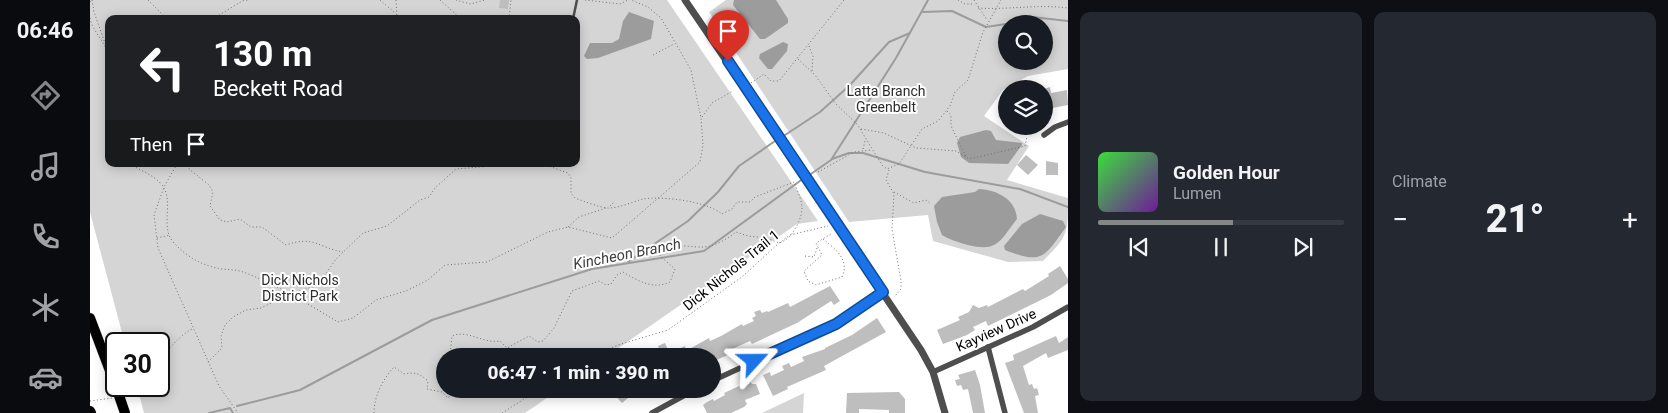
<!DOCTYPE html>
<html lang="en">
<head>
<meta charset="utf-8">
<style>
  body { margin:0; font-family:Roboto,sans-serif; background:#242831; color:#f1f3f6; height:100vh; display:flex; flex-direction:column; font-size:19px; white-space:nowrap }
  * { box-sizing:border-box; margin:0 }
  p { font-size:16px; color:#9ea1a6 }
  .icon { flex:none; width:28px; height:28px; fill:none; stroke:currentColor; stroke-width:2; stroke-linecap:round; stroke-linejoin:round }
  .map { position:relative; flex:1; overflow:hidden }
  .side { display:flex; flex-direction:column; gap:12px; padding:12px; background:#0d0f14; width:600px }
  .side>* { flex:none }
  .banner { position:absolute; left:15px; top:15px; width:475px; height:152px; border-radius:10px; box-shadow:0 2px 12px #0003; background:#202124; color:#fff; overflow:hidden }
  .controls { position:absolute; left:908px; top:15px; display:grid; gap:10px }
  .controls a { display:grid; place-items:center; width:55px; height:55px; border-radius:50%; background:#171b24; box-shadow:0 2px 12px #0003; font-size:25px }
  .speed { position:absolute; left:15px; top:332px; display:flex; gap:10px; font-size:25px; font-weight:700; text-align:center }
  .speed>* { display:grid; place-content:center; width:65px; height:65px; border-radius:50%; background:#171b24; box-shadow:0 2px 12px #0003; line-height:1 }
  .speed .limit { border:2px solid #111; border-radius:8px; background:#fff; color:#111 }
  .pin { position:absolute; display:grid; place-items:center; width:42px; height:42px; color:#fff; margin:-51px -21px; border-radius:50% 50% 50% 0; rotate:-45deg; box-shadow:0 0 5px #0007 }
  .pin .icon { rotate:45deg }
  .me { position:absolute; width:55px; margin:-28px; rotate:66deg; stroke-linejoin:round; filter:drop-shadow(0 0 4px #0008) }
  .turn { display:flex; align-items:center; gap:18px; height:105px; padding:0 25px; font-size:22px }
  .turn .icon { width:65px; height:65px; stroke-width:2.5 }
  .turn b { display:block; font-size:35px; line-height:42px }
  .then { display:flex; align-items:center; height:48px; padding:0 25px; background:#0003; gap:10px; font-size:19px }
  .big { font-size:38px; font-weight:800; line-height:1.1 }
  .side .widget { flex:1; display:flex; flex-direction:column; justify-content:center; gap:8px; min-width:0; padding:0 18px; border-radius:10px; background:#242831 }
  .song { display:flex; align-items:center; gap:15px }
  .cover { width:60px; height:60px; border-radius:8px; background:linear-gradient(135deg,hsl(120 70% 55%),hsl(280 70% 35%)) }
  .played { height:5px; border-radius:2px; background:linear-gradient(90deg,#858687 55%,#363941 55%) }
  .keys { display:flex; justify-content:space-around; direction:ltr }
  .heat { display:flex; justify-content:space-between; align-items:center; font-size:28px; direction:ltr }
  .side .tiles { flex:1; display:grid; gap:12px; grid-template-columns:repeat(2,1fr) }
  .trip { position:absolute; left:346px; top:348px; width:285px; height:50px; border-radius:25px; background:#171b24; box-shadow:0 2px 12px #0003; font-weight:800; line-height:50px; text-align:center }
  main { display:flex; flex:1; min-height:0 }
  .menu { display:flex; flex-direction:column; width:90px; justify-content:space-around; align-items:center; background:#090b0e; color:#9ea1a6 }
  .menu .icon { width:35px; height:35px }
  .menu .on { color:#858687 }
  .menu b { font-size:22px; color:#f1f3f6 }
  .map>svg:first-child { display:block }
</style>
</head>
<body>
<main>
<nav class="menu">
<b>06:46</b>
<svg class="icon on" aria-label="directions" viewBox="0 0 24 24"><path d="M12 3l9 9-9 9-9-9zM9 14v-3h6M13 9l2 2-2 2"/></svg>
<svg class="icon" aria-label="music" viewBox="0 0 24 24"><path d="M9 18V5l10-2v13"/><circle cx="6" cy="18" r="3"/><circle cx="16" cy="16" r="3"/></svg>
<svg class="icon" aria-label="phone" viewBox="0 0 24 24"><path d="M5 4h4l2 5-3 2q2 4 5 5l2-3 5 2v4C11 20 4 13 5 4z"/></svg>
<svg class="icon" aria-label="climate" viewBox="0 0 24 24"><path d="M12 3v18M4 7l16 10M4 17L20 7"/></svg>
<svg class="icon" aria-label="car" viewBox="0 0 24 24"><path d="M5 17H2v-5l4-1 3-4h7l3 4 3 1v5h-3M9 17h6M6 11h13"/><circle cx="7" cy="17" r="2"/><circle cx="17" cy="17" r="2"/></svg>
</nav>
<div class="map">
<svg width="978" height="413" viewBox="0 0 978 413">
  <rect width="100%" height="100%" fill="#fff"/>
  <g fill="#d5d5d5" fill-rule="evenodd">
    <path d="M0,0H577L728,221L707,224L517,356H355V389H470L435,413H54L47,386H69V344H35L0,212ZM19,19H486V164H19Z"/>
    <path d="M636,0H978V69L938,76L913,90L894,116L939,146L917,180L978,198C978,234 978,236 953,261L918,262L843,241L838,215L759,222L619,12ZM916,24H954V61H916Z"/>
    <path d="M714,393L713,413H672Z"/>
  </g>
  <g fill="#9c9c9c">
    <path d="M644,0H686L698,19V23L675,39H670L643,5Z"/>
    <path d="M539,12L564,21L561,39L508,58L497,59L494,56L500,43H522L529,39L533,21Z"/>
    <path d="M693,42L698,44L697,51L682,69H678L669,58L670,54Z"/>
    <path d="M896,130L901,131L906,140L932,143V145L918,164L879,163L871,157L867,143L870,137Z"/>
    <path d="M889,189C907,190 926,199 927,219C909,242 908,252 878,245C868,242 860,240 852,235L847,222L844,206L852,197L885,192Z"/>
    <path d="M950,214L973,221L976,227C954,257 953,265 915,250L914,246L932,224Z"/>
  </g>
  <g fill="none" stroke-linecap="round" stroke-linejoin="round">
    <g stroke="#9c9c9c" stroke-width="2">
      <path d="M833,12L862,11L896,27L916,24"/>
      <path d="M917,24L933,16L978,21"/>
      <path d="M692,137L730,112L759,86L799,42L820,33"/>
      <path d="M742,159L759,153H773L835,172L930,189L978,207"/>
      <path d="M718,176L741,160L806,58L838,0"/>
      <path d="M538,262L598,221L628,192L649,166L688,139"/>
      <path d="M147,406L210,390L342,320L502,269L614,251L714,178"/>
      <path d="M119,413L140,408L143,413"/>
    </g>
  </g>
  <g fill="#bebebe">
    <path d="M410,0H419L418,9L409,8Z"/>
    <path d="M960,87L961,93L977,90L978,105L957,109V106H954V89Z"/>
    <path d="M912,111L916,115V122L908,116Z"/>
    <path d="M936,155L948,165L938,175L927,165Z"/>
    <path d="M956,161L968,163V175H956Z"/>
    <path d="M970,266L978,279V283L961,295L898,326L896,321L883,327L885,330L877,335L853,344L847,330L870,320L868,317L879,312L883,305L889,308L897,305L898,307L933,289L935,291L959,276L958,274Z"/>
    <path d="M740,286L750,301L744,305L741,301L707,323L662,344L660,341L640,350V354L622,362V356H586L584,351L595,346L596,350L601,348L619,338L620,341L631,336L652,324L653,326L664,321L662,318L666,316L664,312L670,310L672,313L677,311L678,312L698,303L700,307Z"/>
    <path d="M787,318L796,332L734,366L736,370L697,387L698,389L683,396L673,375L680,372L681,376L694,370L692,366L699,363L701,367L714,361L712,357L735,349V348L762,335Z"/>
    <path d="M966,336L969,343L978,337V350L958,358L956,353L933,366L939,385L942,384L944,389L947,388L949,395L945,396L948,413H934L915,363L924,360L923,355Z"/>
    <path d="M575,343L578,350L571,354L568,346Z"/>
    <path d="M885,370L890,385L895,413H883L878,389L873,390L871,385L867,386L865,380L870,379L868,375Z"/>
    <path d="M660,381L662,384H666L670,394L655,400L657,404L654,407L641,413H617L613,405L617,402L623,399L624,401L635,395L634,393Z"/>
    <path d="M519,389H549L532,403Z"/>
    <path d="M809,392L815,399V413H799V410L769,409V413H756L757,393Z"/>
  </g>
  <g fill="none" stroke-linecap="round" stroke-linejoin="round">
    <g stroke="#dbdbdb" stroke-width="11">
      <g id="motorway">
        <path d="M0,318L25,384"/>
        <path d="M0,411L1,413"/>
      </g>
    </g>
    <g stroke="#707070" stroke-width="1" stroke-dasharray="1 2.5" stroke-linecap="butt">
      <path d="M2,0L4,12L17,49"/>
      <path d="M58,0L77,19"/>
      <path d="M290,0L305,13"/>
      <path d="M306,0L307,19"/>
      <path d="M350,0L371,19"/>
      <path d="M366,0L380,4L395,0"/>
      <path d="M495,0L530,4L538,0"/>
      <path d="M868,0L875,4H884"/>
      <path d="M884,0L897,20"/>
      <path d="M0,2L1,0"/>
      <path d="M888,8C918,10 948,4 978,8"/>
      <path d="M0,18C3,33 16,42 19,57"/>
      <path d="M123,19L152,1L158,0"/>
      <path d="M419,19L421,0"/>
      <path d="M719,46L723,56L722,71"/>
      <path d="M563,55L584,44"/>
      <path d="M486,58V72"/>
      <path d="M708,59L725,75L746,104L767,124L792,165L797,169L809,164L832,129L848,121L860,106L865,92L878,80L893,32L911,0"/>
      <path d="M661,83L674,74L681,81H689L754,0"/>
      <path d="M857,111L861,115V126L876,157"/>
      <path d="M612,117L622,103L643,91"/>
      <path d="M771,129L794,133L826,148L866,151L879,159L935,146L937,136"/>
      <path d="M773,149L775,141"/>
      <path d="M40,164C51,171 64,175 72,185C85,202 69,227 84,243C96,256 110,264 126,268C135,270 144,269 153,272C186,284 218,304 248,322L263,318L286,300L316,291L338,280L355,265L397,262L458,232L478,227L522,238L610,162L613,145L611,118L601,70L571,18L558,7L541,0"/>
      <path d="M87,164L74,187L64,215L68,248L129,386L148,413"/>
      <path d="M88,164H99"/>
      <path d="M99,165V169L119,185L123,192L120,206L130,220L137,222L150,219L161,227H172L196,245C224,235 229,248 253,252"/>
      <path d="M799,170L796,180L804,194L802,229L811,281V289L805,296"/>
      <path d="M728,172L764,152L781,150"/>
      <path d="M804,192L824,203L836,200L841,204"/>
      <path d="M520,206L525,201"/>
      <path d="M478,227L489,217L516,208"/>
      <path d="M67,238L80,235"/>
      <path d="M733,239C745,249 760,259 752,277L726,285L718,281L714,271L732,255L726,243L741,234"/>
      <path d="M715,256L724,257L727,248"/>
      <path d="M360,356L362,336C377,329 393,344 410,341L417,348L439,336L448,342L453,341L464,328L482,291L509,281L516,285L521,284L527,275L533,272C548,281 563,290 580,282L585,269L570,256C577,240 600,248 614,247C626,246 637,239 646,232L658,236L677,238L689,243C701,240 711,222 712,209C712,200 707,190 704,182L665,197L660,202H647L642,209L632,214C616,201 573,196 553,199C542,202 530,208 518,208C511,208 493,201 485,198L481,193V178L478,173L453,164"/>
      <path d="M503,356L528,345L578,330L653,276L689,243L700,235L738,226"/>
      <path d="M69,357C82,348 88,336 102,329"/>
      <path d="M118,362L132,348L131,336L135,325L143,317L156,310L171,308L198,295L225,286L231,281L246,259L273,233L297,226L330,200L339,197L345,188L366,169L427,164"/>
      <path d="M36,392L41,386"/>
      <path d="M0,401L22,398"/>
      <path d="M284,413C284,396 293,379 304,367L314,374C325,372 329,373 338,381L337,389L352,392L358,398L364,392L373,394L379,389"/>
      <path d="M412,413L450,389"/>
    </g>
    <path stroke="#4e4e4e" stroke-width="2.5" d="M483,19L487,0"/>
    <g stroke="#4e4e4e" stroke-width="5.5">
      <path d="M954,135L965,127L978,122"/>
      <path d="M898,347L915,413"/>
      <path d="M843,372L943,327L978,307"/>
      <path d="M622,381L746,324L793,292"/>
      <path d="M562,413L606,389"/>
    </g>
    <g stroke="#4e4e4e" stroke-width="7">
      <path d="M595,0L710,169"/>
      <path d="M718,182L831,350L843,372L855,413"/>
    </g>
    <use href="#motorway" stroke="#000" stroke-width="10"/>
    <g stroke="#dbdbdb" stroke-width="11" stroke-linecap="butt">
      <path id="motorway-bridge" d="M25,384L35,413"/>
    </g>
    <path stroke="#4e4e4e" stroke-width="7" d="M710,169L718,182"/>
    <use href="#motorway-bridge" stroke="#000" stroke-width="10"/>
  </g>
  <g fill="none" stroke-linecap="round" stroke-linejoin="round">
    <g stroke="#114b97" stroke-width="12">
      <path id="route" d="M638,61L793,292L746,324L664,361"/>
    </g>
    <use href="#route" stroke="#1a73e8" stroke-width="9"/>
  </g>
  <g text-anchor="middle" dominant-baseline="central" stroke-width="4" stroke-linejoin="round" paint-order="stroke">
    <g font-size="14" fill="#2c2c2c" stroke="#fff">
      <text x="796" y="91">Latta Branch<tspan x="796" dy="16">Greenbelt</tspan></text>
      <text x="210" y="280">Dick Nichols<tspan x="210" dy="16">District Park</tspan></text>
    </g>
    <g font-size="14" fill="#000" stroke="#fff">
      <text transform="translate(641 270) rotate(-39)">Dick Nichols Trail 1</text>
      <text transform="translate(906 330) rotate(-24)">Kayview Drive</text>
    </g>
    <g font-size="15" font-style="italic" fill="#3d3d3d" stroke="#fff">
      <text transform="translate(537 254) rotate(-11)">Kincheon Branch</text>
    </g>
  </g>
</svg>
<div class="controls">
<a><svg class="icon" aria-label="search" viewBox="0 0 24 24"><circle cx="10" cy="10" r="6"/><path d="M15 15l6 6"/></svg></a>
<a><svg class="icon" aria-label="layers" viewBox="0 0 24 24"><path d="M12 4l9 5-9 5-9-5zM3 14l9 5 9-5"/></svg></a>
</div>
<div class="speed"><div class="limit">30</div></div>
<div class="pin" style="left:638px;top:61px;background:#d93025"><svg class="icon" aria-label="arrive" viewBox="0 0 24 24"><path d="M6 21V4h12l-3 4 3 4H6"/></svg></div>
<svg class="me" style="left:664px;top:361px" viewBox="-20 -20 40 40"><path d="M0-17L14 15 0 8-14 15z" fill="#1a73e8" stroke="#fff" stroke-width="4"/></svg>
<div class="trip">06:47 · 1 min · 390 m</div>
<div class="banner">
<div class="turn"><svg class="icon" aria-label="left" viewBox="0 0 24 24"><path d="M17 20v-9H6M10 6l-5 5 5 5"/></svg><div><b>130 m</b>Beckett Road</div></div>
<div class="then">Then<svg class="icon" aria-label="arrive" viewBox="0 0 24 24"><path d="M6 21V4h12l-3 4 3 4H6"/></svg></div>
</div>
</div>
<section class="side">
<div class="tiles">
<div class="widget">
<div class="song"><i class="cover"></i><div><b>Golden Hour</b><p>Lumen</p></div></div>
<div class="played"></div>
<div class="keys"><svg class="icon" aria-label="previous" viewBox="0 0 24 24"><path d="M18 5L8 12l10 7zM5 5v14"/></svg><svg class="icon" aria-label="pause" viewBox="0 0 24 24"><path d="M8 5v14M16 5v14"/></svg><svg class="icon" aria-label="next" viewBox="0 0 24 24"><path d="M6 5l10 7-10 7zM19 5v14"/></svg></div>
</div>
<div class="widget"><p>Climate</p>
<div class="heat"><a>−</a><b class="big">21°</b><a>+</a></div>
</div>
</div>
</section>
</main>
</body>
</html>
